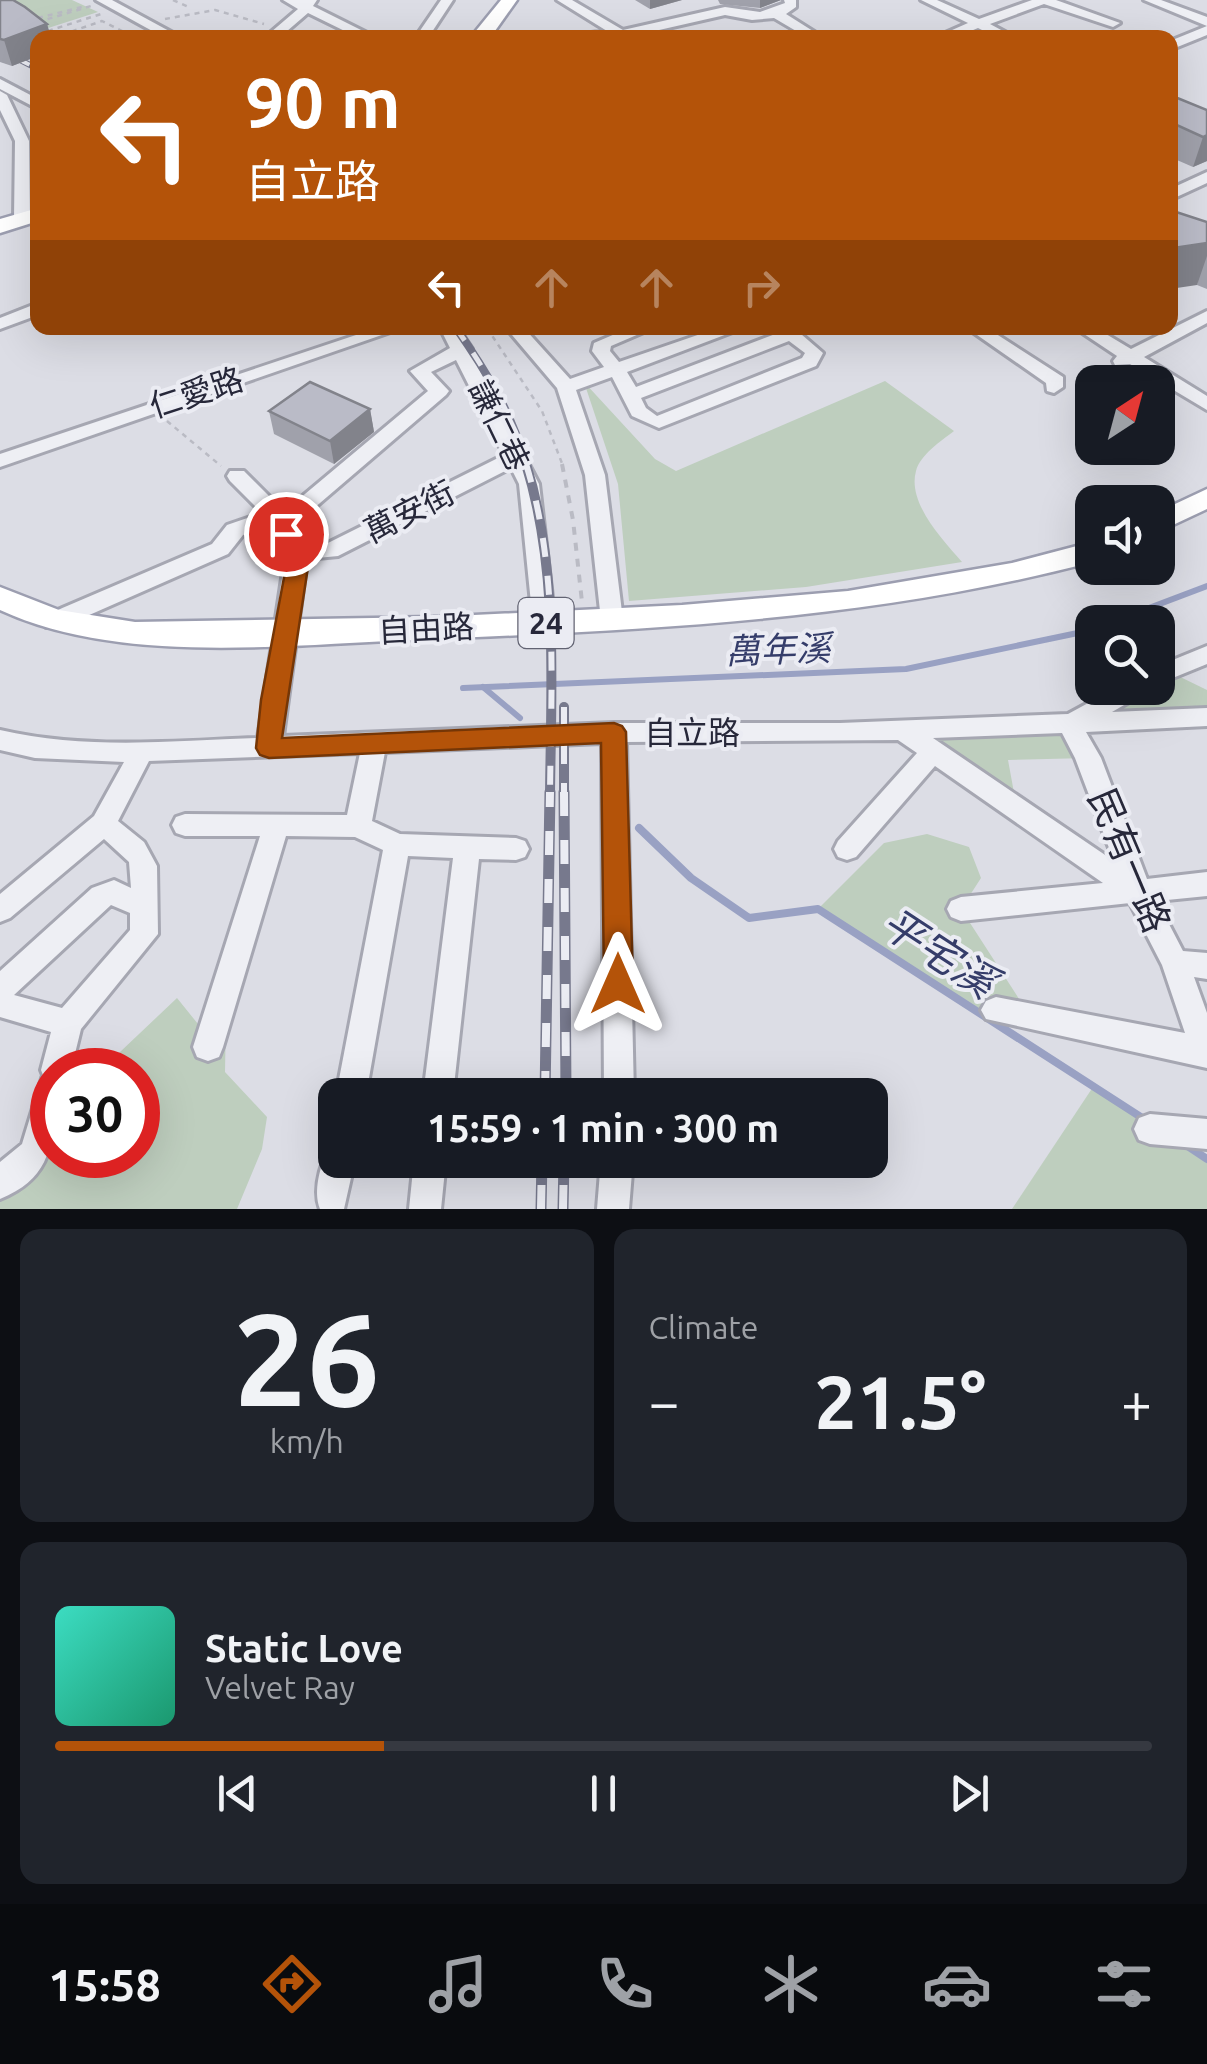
<!DOCTYPE html>
<html lang="en">
<head>
<meta charset="utf-8">
<style>
  body { margin:0; font-family:Ubuntu,"Noto Sans TC",sans-serif; background:#20242c; color:#f1f3f6; height:100vh; display:flex; flex-direction:column; font-size:38px; white-space:nowrap }
  * { box-sizing:border-box; margin:0 }
  p { font-size:32px; color:#9ea1a6 }
  .icon { flex:none; width:55px; height:55px; fill:none; stroke:currentColor; stroke-width:2; stroke-linecap:round; stroke-linejoin:round }
  .map { position:relative; height:1209px; overflow:hidden }
  .panel { display:flex; flex-direction:column; gap:20px; padding:20px; background:#0d0f14; flex:1 }
  .panel>* { flex:none }
  .banner { position:absolute; left:30px; top:30px; width:1148px; height:305px; border-radius:20px; box-shadow:0 10px 40px #0002; background:#b45309; color:#fff; overflow:hidden }
  .needle { width:65px; rotate:36deg }
  .tools { position:absolute; left:1075px; top:365px; display:grid; gap:20px }
  .tools a { display:grid; place-items:center; width:100px; height:100px; border-radius:20px; background:#171b24; box-shadow:0 10px 40px #0002; font-size:50px }
  .speed { position:absolute; left:30px; top:1048px; display:flex; gap:20px; font-size:50px; font-weight:700; text-align:center }
  .speed>* { display:grid; place-content:center; width:130px; height:130px; border-radius:50%; background:#171b24; box-shadow:0 10px 40px #0002; line-height:1 }
  .speed .limit { border:15px solid #d22; background:#fff; color:#111 }
  .pin { position:absolute; display:grid; place-items:center; width:85px; height:85px; color:#fff; margin:-42px; border:5px solid #fff; border-radius:50%; box-shadow:0 2px 10px #0007 }
  .me { position:absolute; width:110px; margin:-55px; rotate:0deg; stroke-linejoin:round; filter:drop-shadow(0 0 8px #0008) }
  .turn { display:flex; align-items:center; gap:35px; height:210px; padding:0 50px; font-size:45px }
  .turn .icon { width:130px; height:130px; stroke-width:2.5 }
  .turn b { display:block; font-size:70px; line-height:85px }
  .lanes { display:flex; align-items:center; height:95px; padding:0 50px; background:#0003; justify-content:center; gap:50px; direction:ltr }
  .lanes .off { opacity:.35 }
  .big { font-size:75px; font-weight:700; line-height:1.1 }
  .panel .tile { flex:1; display:flex; flex-direction:column; justify-content:center; gap:15px; min-width:0; padding:0 35px; border-radius:20px; background:#20242c }
  .panel .dial { align-items:center; gap:0 }
  .dial b { font-size:130px; line-height:1 }
  .song { display:flex; align-items:center; gap:30px }
  .cover { width:120px; height:120px; border-radius:15px; background:linear-gradient(135deg,hsl(170 70% 55%),hsl(160 70% 35%)) }
  .played { height:10px; border-radius:5px; background:linear-gradient(90deg,#b45309 30%,#363941 30%) }
  .keys { display:flex; justify-content:space-around; direction:ltr }
  .heat { display:flex; justify-content:space-between; align-items:center; font-size:55px; direction:ltr }
  .panel .tiles { flex:1; display:grid; gap:20px; grid-template-columns:1fr 1fr }
  .tile:last-child { grid-column:span 2 }
  .trip { position:absolute; left:318px; top:1078px; width:570px; height:100px; border-radius:20px; background:#171b24; box-shadow:0 10px 40px #0002; font-weight:700; line-height:100px; text-align:center }
  .dock { display:flex; height:160px; justify-content:space-around; align-items:center; background:#090b0e; color:#9ea1a6 }
  .dock .icon { width:70px; height:70px }
  .dock .current { color:#b45309 }
  .dock b { font-size:45px; color:#f1f3f6 }
  .map>svg:first-child { display:block }
</style>
</head>
<body>
<div class="map">
<svg width="1207" height="1209" viewBox="0 0 1207 1209">
  <rect width="100%" height="100%" fill="#dcdde5"/>
  <g fill="#becebe">
    <path d="M0,0H72L98,12L42,30Z"/>
    <path d="M885,381L954,431C941,441 920,455 916,471C907,503 943,540 962,562L806,587L629,601L618,484L584,382L655,459L676,471Z"/>
    <path d="M1168,671L1207,690V717L1071,724L1088,758L1008,760L1017,809L904,745L1064,724L1135,688H1158V675Z"/>
    <path d="M927,834L969,847L981,878L961,909L1021,1002L1004,1030L818,909L884,843Z"/>
    <path d="M177,998L198,1024L226,1015L225,1072L267,1117L262,1149L237,1209H0V1183L52,1116V1155H138V1070H101Z"/>
    <path d="M1093,1087L1207,1159V1209H1012Z"/>
  </g>
  <g fill="none" stroke-linecap="round" stroke-linejoin="round">
    <g stroke="#99a1c3" stroke-width="6">
      <path d="M1112,622L1207,586"/>
      <path d="M483,687L520,718"/>
      <path d="M463,688L906,669L1092,630"/>
    </g>
    <g stroke="#99a1c3" stroke-width="8">
      <path d="M639,828L691,878L749,918L818,909L1147,1121"/>
      <path d="M1183,1143L1207,1159"/>
    </g>
    <g stroke="#a6a7b2" stroke-width="6">
      <g id="minor">
        <path d="M96,0H112L182,38H165Z"/>
        <path d="M283,0H317L313,6L377,38H359L308,13L279,38H264L298,9Z"/>
        <path d="M441,0H453L428,38H415Z"/>
        <path d="M557,0H572L623,30L725,7L760,12L785,3L784,0H796V7L786,14L824,38H808L774,18L752,20L725,15L624,38H552L607,31Z"/>
        <path d="M921,0H937L979,19L1032,0H1056L1120,23L1113,27L1044,4L990,24L1016,38H998L978,28L954,38H934L968,23Z"/>
        <path d="M1144,0H1161L1207,17V26Z"/>
        <path d="M1207,26V35L1170,50V41Z"/>
        <path d="M0,79L38,99V109L0,89Z"/>
        <path d="M0,91L7,95L29,141L30,219L22,224L14,219L15,141L0,110Z"/>
        <path d="M1207,172V183L1170,200V189Z"/>
        <path d="M38,303V315L0,329V318Z"/>
        <path d="M1207,311V323L1144,357L1207,396V410L1130,364L1115,365L1113,361L1117,356L1075,328H1096L1131,349Z"/>
        <path d="M377,328H402L0,467V454Z"/>
        <path d="M440,328H458L472,349L470,352L539,484L555,623L544,631L533,623L519,484L511,468L338,556L307,559L283,736L614,723H840L1068,714L1116,688H1147L1143,694L1112,712L1207,708V726L1086,732L1101,758L1147,879L1207,872V896L1157,901L1183,951L1207,953V979L1194,977L1207,1013V1068L986,1019L981,1010L986,1001L996,997L1185,1033L1162,965L1130,903L961,921L951,917L947,909L951,901L961,897L1103,883L935,766L856,857L847,860L838,857L834,849L838,841L917,753L898,740L626,742L634,1095H604L602,743L385,752L372,821L400,834L516,838L525,841L529,849L525,857L516,860L479,859L453,1095H423L453,858L408,856L366,1095H336L383,850L355,837L286,836L223,1047L219,1057L208,1061L197,1057L193,1047L260,836H185L176,833L172,825L176,817L185,814L347,815L360,753L149,761L118,821L144,842L157,866L158,934L81,1029L71,1070H52C52,1127 63,1173 0,1199V1162L22,1144L43,1075L41,1070L51,1032L0,1017V971L92,888L114,880L131,888L129,862L104,839L10,918L0,922V894L94,816L124,762L35,758L0,750V730C85,750 172,741 258,738L286,552L269,525L243,535L228,554L62,627H46L43,621L46,615L212,544L227,525L262,513L230,481L227,476L230,471H244L279,506L299,499L428,391L410,371L450,348ZM456,360L504,455L326,544H303L287,519L313,509L446,395L449,391L431,372ZM1062,733L1075,758L1114,861L933,738ZM111,905L130,913V930L62,1008L14,995Z"/>
        <path d="M506,328H524L570,379L604,367L592,351L594,343L629,328H653L611,346L610,351L619,362L718,328H743L627,372L636,387L778,333L774,328H794L823,353L816,366L659,428L632,416L612,377L576,390L605,475L623,620L620,626H604L601,620L585,475L557,388ZM789,341L805,353L802,358L657,416L646,408L641,398Z"/>
        <path d="M967,328H987L1063,377V387L1054,393L1047,391L1046,383Z"/>
        <path d="M1207,646V664L1158,684V666Z"/>
        <path d="M1150,1114L1207,1119V1149L1150,1144L1139,1140L1134,1129L1139,1118Z"/>
        <path d="M335,1146V1160H355L344,1209H320C313,1191 320,1167 328,1149Z"/>
        <path d="M414,1160H446L441,1209H409Z"/>
        <path d="M601,1160H633L629,1209H597Z"/>
      </g>
    </g>
    <g stroke="#9c9eb0" stroke-width="5">
      <g id="major">
        <path d="M501,0H517L490,38H470Z"/>
        <path d="M38,208V221L0,233V219Z"/>
        <path d="M1207,489V509L1158,532V512Z"/>
        <path d="M1092,542V562C869,621 641,630 411,640C283,645 118,665 0,610V587L59,610L135,622L433,617L682,605L848,591L1012,563Z"/>
      </g>
    </g>
    <g stroke="#babbc4" stroke-width="2.5" stroke-dasharray="5 5" stroke-linecap="butt">
      <path d="M173,0L191,8"/>
      <path d="M38,18L82,7"/>
      <path d="M165,19L215,10L264,24"/>
      <path d="M38,22L91,6"/>
      <path d="M48,31L101,14"/>
      <path d="M53,38L102,21L126,33L133,31"/>
      <path d="M487,328L542,411L563,466"/>
      <path d="M167,421L221,466"/>
    </g>
    <path stroke="#babbc4" stroke-width="4" stroke-dasharray="8 8" stroke-linecap="butt" d="M562,464L573,520L582,602"/>
    <use href="#minor" fill="#eeeff4" fill-rule="evenodd"/>
    <use href="#major" fill="#fff" fill-rule="evenodd"/>
    <g stroke="#77798d" stroke-width="6">
      <path id="rail-far3" d="M0,50L38,69"/>
    </g>
    <g stroke="#77798d" stroke-width="8">
      <path id="rail-far2" d="M456,328C487,372 512,414 527,466"/>
    </g>
    <g stroke="#77798d" stroke-width="10">
      <g id="rail-far1">
        <path d="M526,464C559,570 551,685 550,795"/>
        <path d="M564,707V795"/>
      </g>
    </g>
    <g stroke="#77798d" stroke-width="11">
      <g id="rail">
        <path d="M564,792L566,1095"/>
        <path d="M545,1095L550,792"/>
        <path d="M541,1209L542,1160"/>
        <path d="M563,1209L564,1160"/>
      </g>
    </g>
    <use href="#rail-far3" stroke="#ebecf3" stroke-width="4" stroke-dasharray="11" stroke-linecap="butt"/>
    <use href="#rail-far2" stroke="#ebecf3" stroke-width="5" stroke-dasharray="15" stroke-linecap="butt"/>
    <use href="#rail-far1" stroke="#ebecf3" stroke-width="6" stroke-dasharray="19" stroke-linecap="butt"/>
    <use href="#rail" stroke="#ebecf3" stroke-width="8" stroke-dasharray="24" stroke-linecap="butt"/>
  </g>
  <g fill="#a0a1ab">
    <path d="M0,0L47,24L51,38H38V56L12,66L0,62Z"/>
    <path d="M635,0H682L650,9Z"/>
    <path d="M718,0H781L760,8L720,4Z"/>
    <path d="M1170,95L1207,110V161L1193,167L1170,157Z"/>
    <path d="M1207,222V289L1197,285Z"/>
    <path d="M370,409L374,432L334,464L274,434L269,411Z"/>
  </g>
  <g fill="#82838b">
    <path d="M650,0H682L650,9Z"/>
    <path d="M760,0H781L760,8Z"/>
    <path d="M47,24L51,38H38V56L12,66L4,40Z"/>
    <path d="M1207,135V161L1193,167L1203,137Z"/>
    <path d="M1207,243V256L1197,285L1170,289V258L1173,248Z"/>
    <path d="M370,409L374,432L334,464L330,441Z"/>
  </g>
  <g fill="#babbc7" stroke="#82838b" stroke-width="2.5">
    <path d="M0,0H13L25,7L47,24L4,40L0,39Z"/>
    <path d="M1170,95L1207,110V135L1203,137L1170,122V114L1172,113L1170,112Z"/>
    <path d="M1170,210L1207,222V243L1173,248L1174,261L1170,262Z"/>
    <path d="M310,382L370,409L330,441L269,411Z"/>
  </g>
  <path fill="#b45309" stroke="#753606" stroke-width="2.5" d="M286,527L293,529L308,552V567L282,738L614,723L622,726L626,732L633,984L629,993L618,997L608,993L604,984L601,743L269,758L260,755L256,748L261,700L286,567V552L275,534Z"/>
  <g text-anchor="middle" dominant-baseline="central" stroke-width="8" stroke-linejoin="round" paint-order="stroke">
    <rect fill="#ebecf3" stroke="#626372" stroke-width="2.5" x="518.5" y="598" width="55" height="50" rx="8"/>
    <g font-size="30" font-weight="bold" fill="#27283a">
      <text x="546" y="623">24</text>
    </g>
    <g font-size="32" fill="#27283a" stroke="#ebecf3">
      <text transform="translate(196 392) rotate(-18)">仁愛路</text>
      <text transform="translate(500 425) rotate(64)">謙仁巷</text>
      <text transform="translate(409 511) rotate(-27)">萬安街</text>
      <text transform="translate(426 628) rotate(-3)">自由路</text>
      <text x="692" y="732">自立路</text>
    </g>
    <g font-size="35" font-style="italic" fill="#353d6a" stroke="#ebecf3">
      <text transform="translate(778 649) rotate(-2)">萬年溪</text>
    </g>
    <g font-size="38" fill="#27283a" stroke="#ebecf3">
      <text transform="translate(1130 860) rotate(67)">民有一路</text>
    </g>
    <g font-size="42" font-style="italic" fill="#353d6a" stroke="#ebecf3">
      <text transform="translate(939 952) rotate(33)">平宅溪</text>
    </g>
  </g>
</svg>
<div class="tools">
<a><svg class="needle" viewBox="-14 -14 28 28"><path d="M0-13l5 13h-10z" fill="#e53935"/><path d="M0 13l5-13h-10z" fill="#9ea1a6"/></svg></a>
<a><svg class="icon" aria-label="sound" viewBox="0 0 24 24"><path d="M4 9h4l5-4v14l-5-4H4zM17 9q2 3 0 6"/></svg></a>
<a><svg class="icon" aria-label="search" viewBox="0 0 24 24"><circle cx="10" cy="10" r="6"/><path d="M15 15l6 6"/></svg></a>
</div>
<div class="speed"><div class="limit">30</div></div>
<div class="pin" style="left:286px;top:534px;background:#d93025"><svg class="icon" aria-label="arrive" viewBox="0 0 24 24"><path d="M6 21V4h12l-3 4 3 4H6"/></svg></div>
<svg class="me" style="left:618px;top:984px" viewBox="-20 -20 40 40"><path d="M0-17L14 15 0 8-14 15z" fill="#b45309" stroke="#fff" stroke-width="4"/></svg>
<div class="trip">15:59 · 1 min · 300 m</div>
<div class="banner">
<div class="turn"><svg class="icon" aria-label="left" viewBox="0 0 24 24"><path d="M17 20v-9H6M10 6l-5 5 5 5"/></svg><div><b>90 m</b>自立路</div></div>
<div class="lanes"><svg class="icon" aria-label="left" viewBox="0 0 24 24"><path d="M17 20v-9H6M10 6l-5 5 5 5"/></svg><svg class="icon off" aria-label="ahead" viewBox="0 0 24 24"><path d="M12 20V5M6 11l6-6 6 6"/></svg><svg class="icon off" aria-label="ahead" viewBox="0 0 24 24"><path d="M12 20V5M6 11l6-6 6 6"/></svg><svg class="icon off" aria-label="right" viewBox="0 0 24 24"><path d="M7 20v-9h11M14 6l5 5-5 5"/></svg></div>
</div>
</div>
<section class="panel">
<div class="tiles">
<div class="tile dial"><b>26</b><p>km/h</p></div>
<div class="tile"><p>Climate</p>
<div class="heat"><a>−</a><b class="big">21.5°</b><a>+</a></div>
</div>
<div class="tile">
<div class="song"><i class="cover"></i><div><b>Static Love</b><p>Velvet Ray</p></div></div>
<div class="played"></div>
<div class="keys"><svg class="icon" aria-label="previous" viewBox="0 0 24 24"><path d="M18 5L8 12l10 7zM5 5v14"/></svg><svg class="icon" aria-label="pause" viewBox="0 0 24 24"><path d="M8 5v14M16 5v14"/></svg><svg class="icon" aria-label="next" viewBox="0 0 24 24"><path d="M6 5l10 7-10 7zM19 5v14"/></svg></div>
</div>
</div>
</section>
<nav class="dock">
<b>15:58</b>
<svg class="icon current" aria-label="directions" viewBox="0 0 24 24"><path d="M12 3l9 9-9 9-9-9zM9 14v-3h6M13 9l2 2-2 2"/></svg>
<svg class="icon" aria-label="music" viewBox="0 0 24 24"><path d="M9 18V5l10-2v13"/><circle cx="6" cy="18" r="3"/><circle cx="16" cy="16" r="3"/></svg>
<svg class="icon" aria-label="phone" viewBox="0 0 24 24"><path d="M5 4h4l2 5-3 2q2 4 5 5l2-3 5 2v4C11 20 4 13 5 4z"/></svg>
<svg class="icon" aria-label="climate" viewBox="0 0 24 24"><path d="M12 3v18M4 7l16 10M4 17L20 7"/></svg>
<svg class="icon" aria-label="car" viewBox="0 0 24 24"><path d="M5 17H2v-5l4-1 3-4h7l3 4 3 1v5h-3M9 17h6M6 11h13"/><circle cx="7" cy="17" r="2"/><circle cx="17" cy="17" r="2"/></svg>
<svg class="icon" aria-label="filters" viewBox="0 0 24 24"><path d="M4 7h16M4 17h16"/><circle cx="9" cy="7" r="2"/><circle cx="15" cy="17" r="2"/></svg>
</nav>
</body>
</html>
